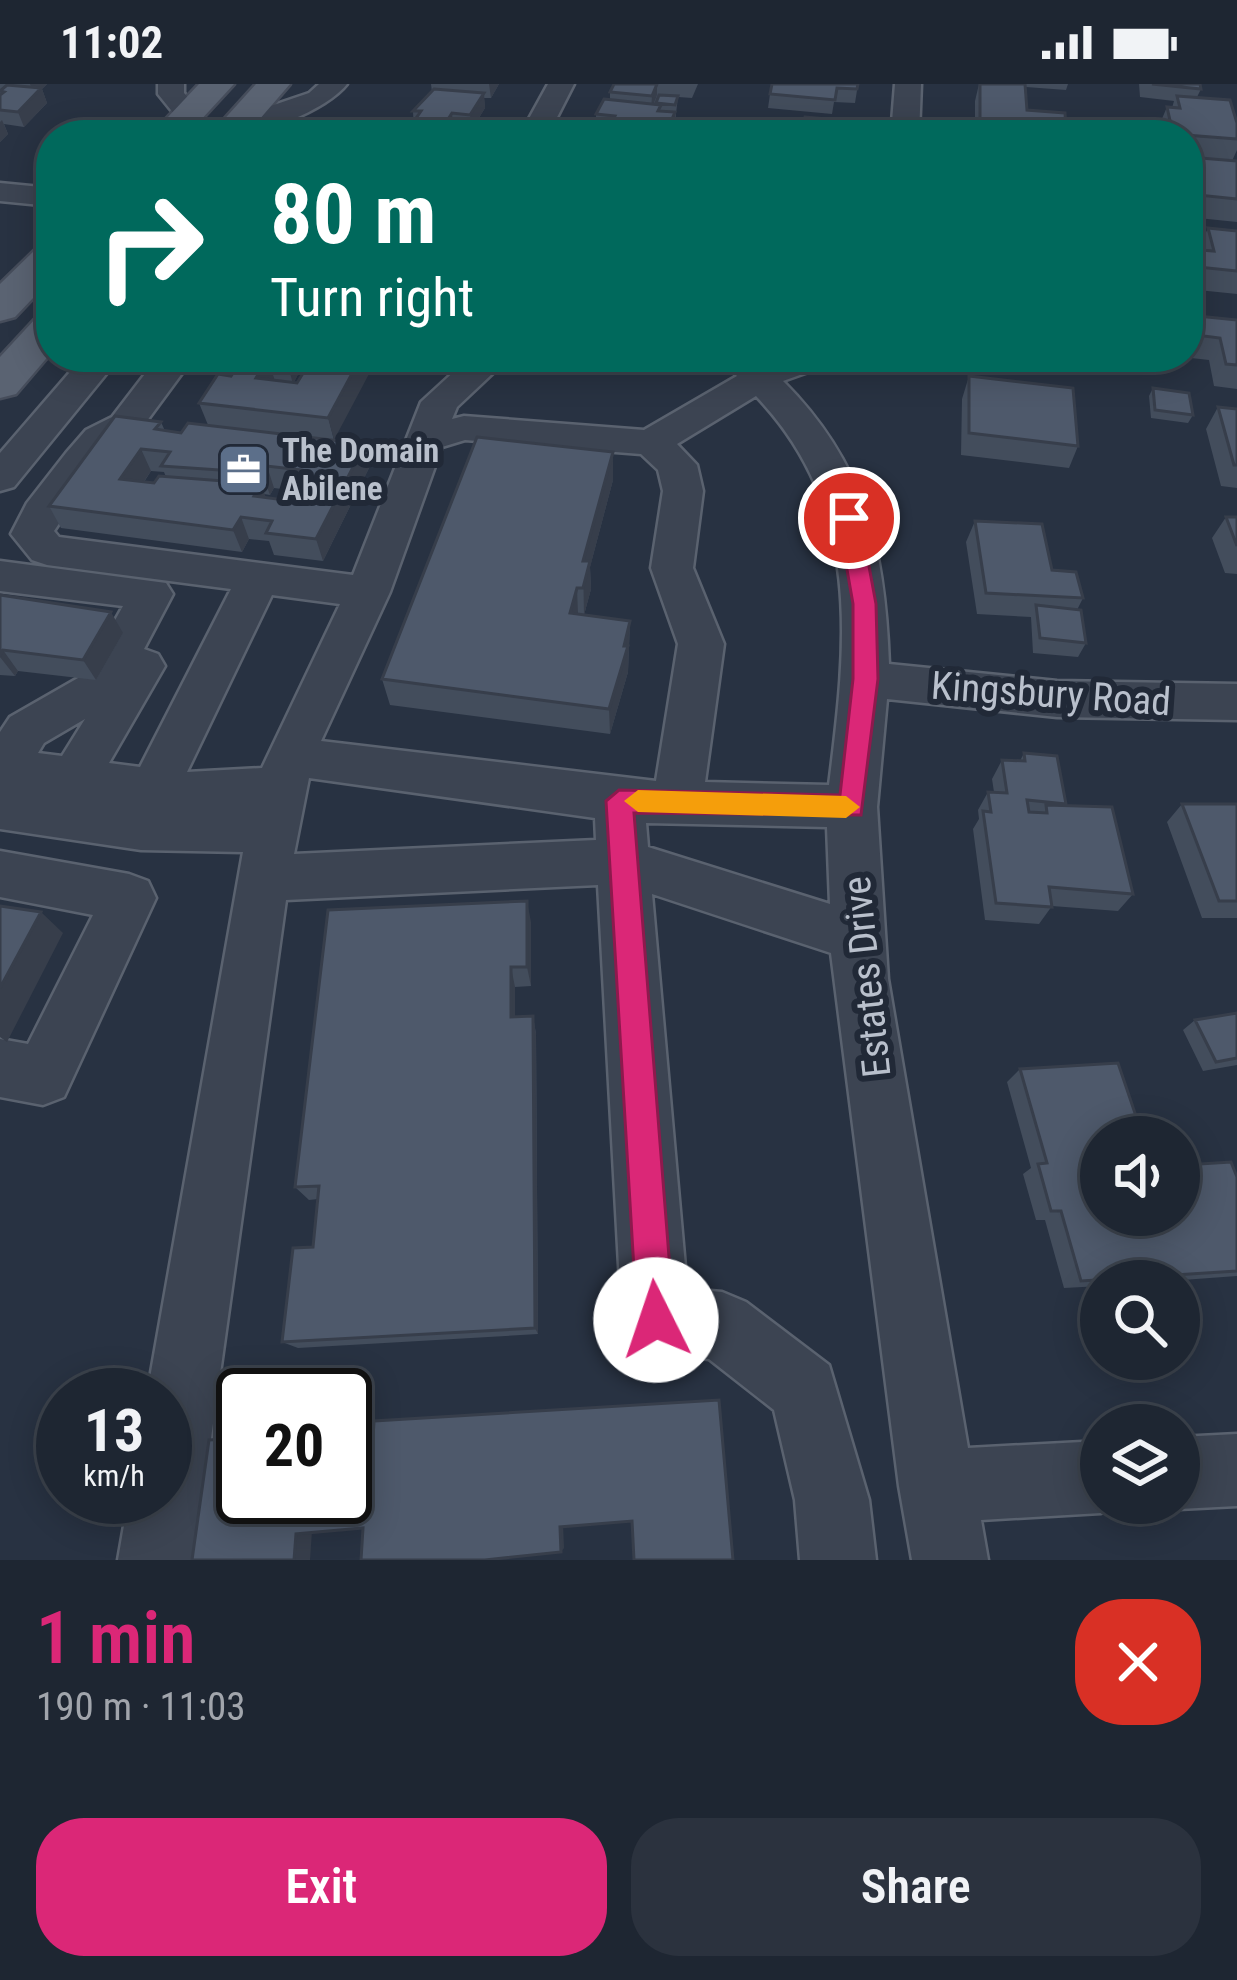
<!DOCTYPE html>
<html lang="en">
<head>
<meta charset="utf-8">
<style>
  :root { --surface:#1e2632; --page:#2b323e; --text:#f1f3f6; --muted:#a1a5ac; --line:#3c434d; --accent:#db2777 }
  body { margin:0; font-family:"Roboto Condensed",sans-serif; background:var(--page); color:var(--text); height:100vh; display:flex; flex-direction:column; font-size:45px; white-space:nowrap }
  * { box-sizing:border-box; margin:0 }
  p { font-size:39px; color:var(--muted) }
  .icon { flex:none; width:66px; height:66px; fill:none; stroke:currentColor; stroke-width:2; stroke-linecap:round; stroke-linejoin:round }
  .map { position:relative; height:1476px; overflow:hidden }
  .drawer { display:flex; flex-direction:column; background:var(--surface); flex:1 }
  .drawer>* { flex:none }
  .banner { position:absolute; left:36px; top:36px; width:1167px; height:252px; border-radius:48px; box-shadow:0 6px 30px #0003,0 0 0 3px var(--line); background:#00695c; color:#fff; overflow:hidden }
  .fabs { position:absolute; left:1080px; top:1032px; display:grid; gap:24px }
  .fabs a { display:grid; place-items:center; width:120px; height:120px; border-radius:50%; background:var(--surface); box-shadow:0 6px 30px #0003,0 0 0 3px var(--line); font-size:60px }
  .speed { position:absolute; left:36px; top:1284px; display:flex; gap:24px; font-size:60px; font-weight:700; text-align:center }
  .speed>* { display:grid; place-content:center; width:156px; height:156px; border-radius:50%; background:var(--surface); box-shadow:0 6px 30px #0003,0 0 0 3px var(--line); line-height:1 }
  .speed small { font-size:30px; font-weight:400 }
  .speed .limit { border:6px solid #111; border-radius:18px; background:#fff; color:#111 }
  .pin { position:absolute; display:grid; place-items:center; width:102px; height:102px; color:#fff; margin:-51px; border:6px solid #fff; border-radius:50%; box-shadow:0 3px 12px #0007 }
  .me { position:absolute; width:132px; margin:-66px; rotate:356deg; stroke-linejoin:round; filter:drop-shadow(0 0 9px #0008) }
  .turn { display:flex; align-items:center; gap:42px; height:252px; padding:0 36px; font-size:54px }
  .turn .icon { width:156px; height:156px; stroke-width:2.5 }
  .turn b { display:block; font-size:84px; line-height:102px }
  .round { display:grid; place-items:center; flex:none; width:126px; height:126px; border-radius:48px; background:var(--page) }
  .summary { display:flex; align-items:center; justify-content:space-between; height:204px; padding:0 36px }
  h1 { font-size:72px; font-weight:600; line-height:90px; color:var(--accent) }
  .cta { display:flex; gap:24px; margin-top:auto; padding:24px 36px }
  .cta a { flex:1; height:138px; border-radius:48px; background:var(--accent); color:#fff; font-size:48px; font-weight:600; line-height:138px; text-align:center }
  .cta a+a { background:var(--page); color:var(--text) }
  .status { display:flex; justify-content:space-between; align-items:center; height:84px; padding:0 60px; background:var(--surface); direction:ltr }
  .status svg { height:33px; fill:currentColor }
  .map>svg:first-child { display:block }
  .lines { fill:none; stroke-linecap:round; stroke-linejoin:round }
  .minor-casing { stroke:#5a626f; stroke-width:5 }
  .major-casing { stroke:#464d5b; stroke-width:5 }
  .minor { fill:#3c4452; fill-rule:evenodd }
  .major { fill:#5a6372; fill-rule:evenodd }
  .wall { fill:#434d5c; fill-rule:evenodd }
  .shaded-wall { fill:#373e4b }
  .building { fill:#4e596b; stroke:#373e4b; stroke-width:3; fill-rule:evenodd }
  .route { fill:#db2777; stroke:#8e194d; stroke-width:3 }
  .slow { fill:#f59e0b }
  .labels { text-anchor:middle; stroke-width:12; stroke-linejoin:round; paint-order:stroke }
  .far-poi-label { font-size:33px; font-weight:bold; fill:#b9c0cc; stroke:#212937; text-anchor:start }
  .street-label { font-size:39px; fill:#b9c0cc; stroke:#212937 }
</style>
</head>
<body>
<div class="status"><b>11:02</b><svg viewBox="0 0 49 12"><path d="M0 12V9h3v3zM5 12V6h3v6zM10 12V3h3v9zM15 12V0h3v12zM26 1h20v11H26zM47 4h2v5h-2z"/></svg></div>
<div class="map">
<svg width="1237" height="1476" viewBox="0 0 1237 1476">
  <rect width="100%" height="100%" fill="#283242"/>
  <g class="lines">
    <defs>
      <path id="minor" d="M158,0H184V9L203,30L199,36H179L158,10Z
        M319,0H347C327,26 257,54 224,50L220,44L224,38L309,9Z
        M548,0H574L548,51H520Z
        M895,0H921L919,51H891Z
        M0,99L51,104V122L0,117Z
        M83,273H120L14,403L0,407V369Z
        M158,273H194L138,349L114,364L94,387L54,447L59,453L353,491L421,318L470,273H510L457,323L452,335L464,332L644,346L737,292L720,273H758L765,279L782,273H833L828,281L783,297C866,380 885,466 889,580L1057,597L1237,600V636L1057,633L887,615L877,723L888,895L968,1364L1101,1357V1419H1126L1101,1429L981,1436L988,1476H912L899,1402L831,869L652,810L687,1205L722,1208L746,1218L829,1281L869,1416L876,1476H800L795,1416L774,1326L709,1275L656,1270L632,1260L622,1236L598,801L286,816L194,1476H118L129,1413H165V1311H147L243,768L141,766L0,745V648L10,633L85,590L123,522L0,507V477L166,499L173,510L144,565L158,570L165,582L109,679L140,683L231,505L47,481L32,476L11,450L27,419L66,369L86,346L112,333ZM756,312C863,424 847,559 829,701L705,698L724,560L693,484L703,407L697,381L677,360ZM465,356L641,370L658,386L663,407L651,484L678,560L656,697L321,657L390,508L442,363ZM272,511L340,520L262,684L187,688ZM85,635L62,672L38,669L44,659ZM309,694L595,734L596,756L294,770ZM646,739L827,743L830,820L648,763Z
        M0,767L129,790L148,797L156,814L64,1013L43,1021L0,1013V955L28,960L93,831L0,813Z
        M1237,1350V1422L1179,1425L1164,1419H1179V1353Z"/>
      <path id="major" d="M199,0H234L187,51H151Z
        M256,0H290L246,51H210Z
        M51,160V195L15,233L0,237V200L37,164Z
        M51,230V269L16,310L0,314V273L36,234Z"/>
    </defs>
    <!-- minor casing -->
    <use href="#minor" class="minor-casing"/>
    <!-- major casing -->
    <use href="#major" class="major-casing"/>
    <!-- minor -->
    <use href="#minor" class="minor"/>
    <!-- major -->
    <use href="#major" class="major"/>
  </g>
  <!-- wall -->
  <path class="wall" d="M0,0H47L42,5L47,19L24,43L4,40L8,50L0,58Z
    M431,0H499L491,14H484L485,24L472,45L453,43L449,51H414L413,27L432,8Z
    M614,0H698L692,14L678,13L674,47L708,51H596V30L610,16V8Z
    M858,0L855,19L834,18L832,30L768,24L770,10Z
    M979,0H1068L1066,6L1026,3L1027,26L1066,43L1064,51H975V17Z
    M1139,0H1200L1201,5L1197,13L1237,39V66L1232,77H1237V138L1188,133V51H1160L1158,44L1167,23L1172,24L1174,17L1140,13Z
    M1208,144L1237,147V210L1188,205V165L1198,166Z
    M1188,231L1237,236V305L1214,302L1209,276L1182,273H1188Z
    M230,273H307L294,298L297,299L313,273L334,356L208,341L199,319L231,292L235,286Z
    M963,273H1076L1072,283Z
    M969,292L1078,362L1069,384L961,371L962,315Z
    M1153,304L1193,331L1188,339L1151,334L1149,312Z
    M1218,323L1237,325V404L1221,402L1206,345Z
    M161,338L165,347L365,360L370,382L323,477L274,471L269,457L249,455L242,468L61,444L49,422ZM151,387L164,388L166,393L154,399L144,398ZM274,404L290,406L284,416L265,413L264,410L270,411Z
    M613,396L590,483L591,505L584,531L630,537L628,588L610,650L390,621L382,595Z
    M1226,433H1237V490L1225,489L1212,454Z
    M975,437L1052,486L1083,514L1077,526L1086,559L1078,573L1033,569L1031,533L977,530L966,458Z
    M0,511L123,549L96,596L18,587L15,592L0,591Z
    M1024,669L1066,720L1064,722L1133,810L1118,827L1052,822L1039,840L985,836L973,745L979,735L978,726L988,708H994L992,695L1002,676L1020,677Z
    M1182,720H1237V834H1202L1167,738Z
    M531,838V902L515,903V933L533,932L536,950L538,1250L298,1264L282,1258L313,1163L318,1115L309,1116L295,1103Z
    M1237,929V981L1203,987L1183,946L1195,936Z
    M1020,985L1137,1035L1122,1045L1101,1131L1184,1081L1237,1093V1192L1169,1197H1101V1202L1064,1204L1045,1136H1036L1023,1090L1031,1084L1007,998Z"/>
  <!-- shaded-wall -->
  <path class="shaded-wall" d="M30,0H47L42,5L47,19L24,43L18,28L34,11Z
    M489,0H499L491,14Z
    M657,0V11L651,26L652,12Z
    M484,9L485,24L472,45L470,31Z
    M675,28L674,49L667,47Z
    M452,29L453,43L449,51H444L443,43Z
    M2,36L8,50L0,58V38Z
    M289,273H307L293,300L287,278Z
    M361,273H378L334,356L328,334Z
    M268,275L275,297L256,294Z
    M365,360L370,382L323,477L316,455Z
    M141,365L151,387L131,416L120,395Z
    M613,368V396L590,483L591,505L584,531L583,477Z
    M267,382L274,404L270,411L262,389Z
    M261,400L269,422L254,412Z
    M241,433L249,455L242,468L233,446Z
    M577,504L578,530L570,529Z
    M111,528L123,549L96,596L83,576Z
    M630,537L628,588L610,650L609,625Z
    M3,566L18,587L15,592L0,573Z
    M527,817L531,838V902L527,883Z
    M41,828L63,849L7,958L0,953V904Z
    M511,883L515,903V951L511,933Z
    M533,932L536,950L538,1250L535,1244Z
    M563,1440L564,1464L561,1468L560,1443Z
    M312,1447L310,1476H294L296,1450Z"/>
  <!-- building -->
  <path class="building" d="M614,0H657L652,12L610,8Z
    M772,0H858L857,5L837,4L835,16L770,10Z
    M980,0H1025L1027,26L1065,29L1066,43L980,36Z
    M1152,0H1200L1201,5Z
    M7,1L41,4L18,28L0,26V11L4,8L0,7Z
    M434,5L484,9L470,31L452,29L443,43L412,40L421,27H413Z
    M659,11L678,12L675,21L656,19Z
    M1177,12L1230,16L1237,39V55L1173,50L1167,23L1180,24Z
    M604,15L661,21L658,27L675,28L667,47L708,51H640L641,49L608,46L615,32L596,30Z
    M805,33L850,37L848,51H783L784,46L802,48Z
    M1188,73L1237,77V115L1188,110Z
    M1208,144L1237,147V187L1188,182V165L1214,167Z
    M1188,231L1237,236V281L1226,280L1220,254L1188,250Z
    M243,273H289L287,278L268,275L256,294L297,299L313,273H361L328,334L199,319L218,290L231,292Z
    M969,292L1073,304L1078,362L969,349Z
    M1153,304L1189,309L1193,331L1155,326Z
    M1218,323L1237,325V381H1234Z
    M115,332L161,338L155,345L181,349L188,339L365,360L316,455L266,449L272,437L241,433L233,446L49,422ZM141,365L170,368L161,382L262,389L267,382L301,386L284,416L254,412L261,400L159,392L154,399L120,395Z
    M477,353L613,368L583,477H590L583,504H577L570,529L630,537L624,562H628L609,625L382,595Z
    M1226,433H1237V462Z
    M975,437L1042,440L1052,486L1076,488L1083,514L986,509Z
    M0,511L111,528L83,576L3,566L0,571Z
    M1036,521L1081,526L1086,559L1040,554Z
    M1024,669L1057,672L1066,720L1027,716L1029,728L1047,729L1046,721L1112,723L1133,810L1049,803L1052,823L996,819L983,727L991,728L988,708L1007,709L1002,676L1025,677Z
    M1182,720H1237V817H1219Z
    M527,817V883H511V933L533,932L535,1244L282,1258L293,1164L313,1163L319,1102L295,1103L328,826Z
    M0,822L41,828L0,904Z
    M1237,929V974L1216,978L1195,936Z
    M1118,979L1137,1035L1119,1036L1125,1053H1101V1131H1179V1071L1184,1081L1231,1078L1237,1093V1187L1081,1197L1061,1127H1051L1038,1080L1047,1079L1020,985Z
    M719,1316L733,1476H634L632,1437L560,1443L561,1468L485,1476H361L363,1444L296,1450L294,1476H192L209,1356L243,1354V1413H345V1371L372,1370L374,1337Z"/>
  <!-- route -->
  <path class="route" d="M849,427L860,434L876,520L878,595L861,731L634,729L674,1236L668,1249L656,1254L643,1249L637,1236L606,717L619,706L840,711L853,595V520L838,434Z"/>
  <!-- slow -->
  <path class="slow" d="M638,706L846,712L860,723L846,734L638,728L624,717Z"/>
  <!-- icons -->
  <defs>
    <symbol id="office-square" viewBox="-11 -11 22 22"><rect x="-9" y="-9" width="18" height="18" rx="4" fill="#5c6f8a" stroke="#212937"/><path d="M-6-3h4V-5.5h4V-3h4V5H-6ZM-1-4.5V-3h2v-1.5ZM-6 0V1H6V0Z" fill="#fff"/></symbol>
  </defs>
  <g fill-rule="evenodd">
    <use href="#office-square" x="214" y="356" width="59" height="59"/>
  </g>
  <g class="labels">
    <!-- far-poi labels -->
    <g class="far-poi-label">
      <text x="282" y="378">The Domain<tspan x="282" dy="38">Abilene</tspan></text>
    </g>
    <!-- street labels -->
    <g class="street-label">
      <text transform="translate(1051 609) rotate(4)" y="14">Kingsbury Road</text>
      <text transform="translate(866 893) rotate(-96)" y="14">Estates Drive</text>
    </g>
  </g>
</svg>
<div class="fabs">
<a><svg class="icon" aria-label="sound" viewBox="0 0 24 24"><path d="M4 9h4l5-4v14l-5-4H4zM17 9q2 3 0 6"/></svg></a>
<a><svg class="icon" aria-label="search" viewBox="0 0 24 24"><circle cx="10" cy="10" r="6"/><path d="M15 15l6 6"/></svg></a>
<a><svg class="icon" aria-label="layers" viewBox="0 0 24 24"><path d="M12 4l9 5-9 5-9-5zM3 14l9 5 9-5"/></svg></a>
</div>
<div class="speed"><div>13<small>km/h</small></div><div class="limit">20</div></div>
<div class="pin" style="left:849px;top:434px;background:#d93025"><svg class="icon" aria-label="arrive" viewBox="0 0 24 24"><path d="M6 21V4h12l-3 4 3 4H6"/></svg></div>
<svg class="me" style="left:656px;top:1236px" viewBox="-20 -20 40 40"><circle r="19" fill="#fff"/><path d="M0-13L10 11 0 6-10 11z" fill="#db2777"/></svg>
<div class="banner">
<div class="turn"><svg class="icon" aria-label="right" viewBox="0 0 24 24"><path d="M7 20v-9h11M14 6l5 5-5 5"/></svg><div><b>80 m</b>Turn right</div></div>
</div>
</div>
<section class="drawer">
<div class="summary"><div><h1>1 min</h1><p>190 m · 11:03</p></div><a class="round" style="background:#d93025;color:#fff"><svg class="icon" aria-label="close" viewBox="0 0 24 24"><path d="M6 6l12 12M18 6L6 18"/></svg></a></div>
<div class="cta"><a>Exit</a><a>Share</a></div>
</section>
</body>
</html>
